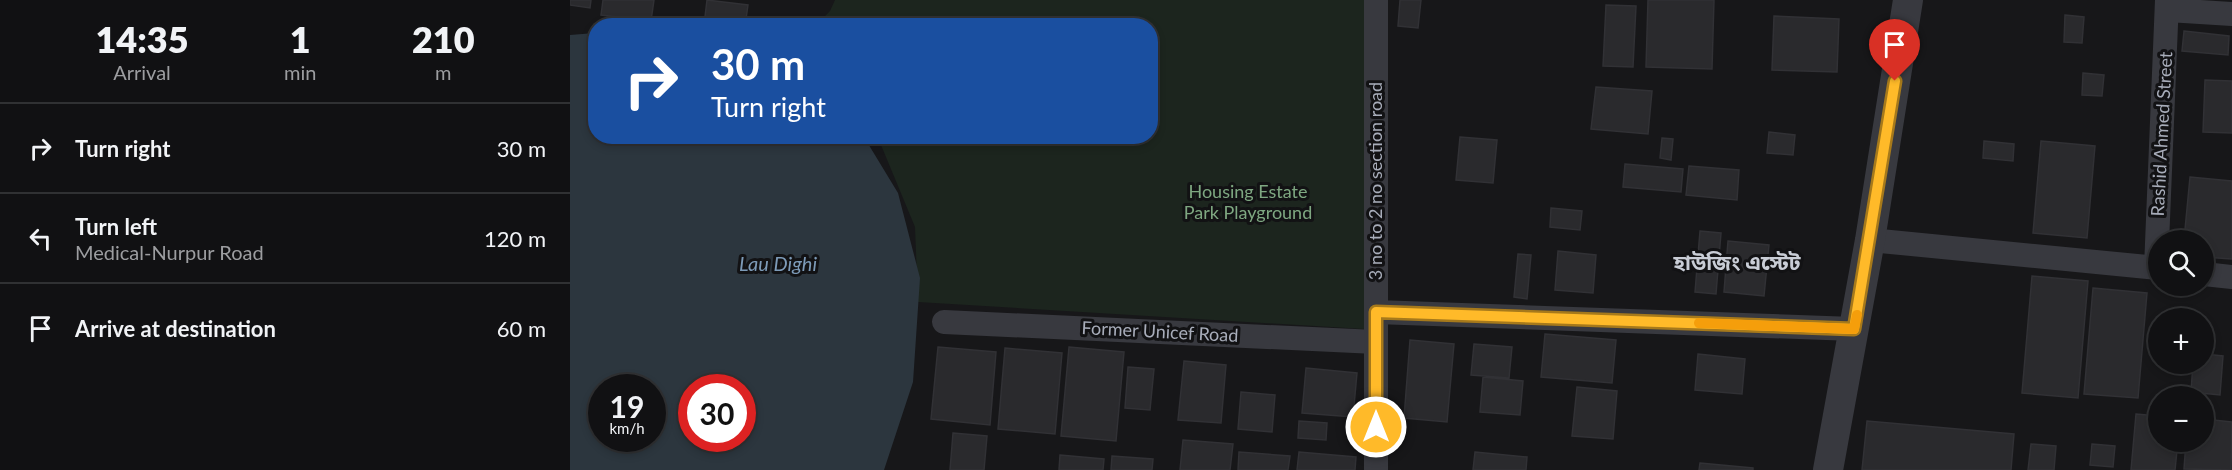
<!DOCTYPE html>
<html lang="en">
<head>
<meta charset="utf-8">
<style>
  :root { --surface:#111113; --page:#1e1f21; --text:#f1f3f6; --muted:#9c9da0; --line:#303133 }
  body { margin:0; font-family:Lato,"Noto Sans Bengali",sans-serif; background:var(--page); color:var(--text); height:100vh; display:flex; flex-direction:column; font-size:22px; white-space:nowrap }
  * { box-sizing:border-box; margin:0 }
  p { font-size:20px; color:var(--muted) }
  .icon { flex:none; width:33px; height:33px; fill:none; stroke:currentColor; stroke-width:2; stroke-linecap:round; stroke-linejoin:round }
  .map { position:relative; flex:1; overflow:hidden }
  .side { display:flex; flex-direction:column; background:var(--surface); width:570px }
  .side>* { flex:none }
  .guide { position:absolute; left:18px; top:18px; width:570px; height:126px; border-radius:24px; box-shadow:0 3px 9px #0003,0 0 0 2px var(--line); background:#1a4fa0; color:#fff; overflow:hidden }
  .controls { position:absolute; left:1578px; top:230px; display:grid; gap:12px }
  .controls a { display:grid; place-items:center; width:66px; height:66px; border-radius:50%; background:var(--surface); box-shadow:0 3px 9px #0003,0 0 0 2px var(--line); font-size:30px }
  .speed { position:absolute; left:18px; top:374px; display:flex; gap:12px; font-size:30px; font-weight:700; text-align:center }
  .speed>* { display:grid; place-content:center; width:78px; height:78px; border-radius:50%; background:var(--surface); box-shadow:0 3px 9px #0003,0 0 0 2px var(--line); line-height:1 }
  .speed small { font-size:15px; font-weight:400 }
  .speed .limit { border:9px solid #d22; background:#fff; color:#111 }
  .pin { position:absolute; display:grid; place-items:center; width:51px; height:51px; color:#fff; margin:-62px -26px; border-radius:50% 50% 50% 0; rotate:-45deg; box-shadow:0 0 6px #0007 }
  .pin .icon { rotate:45deg }
  .me { position:absolute; width:66px; margin:-33px; rotate:0deg; stroke-linejoin:round; filter:drop-shadow(0 0 4px #0008) }
  .turn { display:flex; align-items:center; gap:21px; height:126px; padding:0 24px; font-size:27px }
  .turn .icon { width:78px; height:78px; stroke-width:2.5 }
  .turn b { display:block; font-size:42px; line-height:51px }
  .eta { display:flex; justify-content:space-evenly; align-items:center; height:102px; text-align:center }
  .eta b { font-size:36px; font-weight:800; line-height:42px }
  ul { padding:0; list-style:none }
  li { display:flex; align-items:center; gap:18px; height:90px; padding:0 24px; border-top:2px solid var(--line) }
  li div { flex:1 }
  li b { display:block; font-size:22px }
  li em { font-style:normal }
  main { display:flex; flex:1; min-height:0 }
  .map>svg:first-child { display:block }
  .green { fill:#1c251e }
  .water { fill:#2c363e; fill-rule:evenodd }
  .building { fill:#2a2a2d; stroke:#313135; stroke-width:1.5 }
  .lines { fill:none; stroke-linecap:round; stroke-linejoin:round }
  .minor { stroke:#38393f; stroke-width:24 }
  .tertiary { stroke:#38393f; stroke-width:30 }
  .route-casing { stroke:#a6791b; stroke-width:15 }
  .route { stroke:#ffba29; stroke-width:10 }
  .slow { stroke:#f59e0b; stroke-width:10 }
  .labels { text-anchor:middle; stroke-width:6; stroke-linejoin:round; paint-order:stroke }
  .street-label { font-size:18px; fill:#a8adba; stroke:#121214 }
  .park-label { font-size:18px; fill:#7ea781; stroke:#121214 }
  .water-label { font-size:20px; font-style:italic; fill:#7d9bb8; stroke:#121214 }
  .quarter-label { font-size:21px; font-weight:bold; fill:#c9cdd6; stroke:#121214 }
</style>
</head>
<body>
<main>
<section class="side">
<div class="eta">
<div><b>14:35</b><p>Arrival</p></div>
<div><b>1</b><p>min</p></div>
<div><b>210</b><p>m</p></div>
</div>
<ul>
<li><svg class="icon" aria-label="right" viewBox="0 0 24 24"><path d="M7 20v-9h11M14 6l5 5-5 5"/></svg><div><b>Turn right</b></div><em>30 m</em></li>
<li><svg class="icon" aria-label="left" viewBox="0 0 24 24"><path d="M17 20v-9H6M10 6l-5 5 5 5"/></svg><div><b>Turn left</b><p>Medical-Nurpur Road</p></div><em>120 m</em></li>
<li><svg class="icon" aria-label="arrive" viewBox="0 0 24 24"><path d="M6 21V4h12l-3 4 3 4H6"/></svg><div><b>Arrive at destination</b></div><em>60 m</em></li>
</ul>
</section>
<div class="map">
<svg width="1662" height="470" viewBox="0 0 1662 470">
  <rect width="100%" height="100%" fill="#171719"/>
  <!-- green -->
  <path class="green" d="M265,0H798L794,329L348,302L345,227L311,145L304,137L580,136V26H245L260,11Z"/>
  <!-- water -->
  <path class="water" d="M25,33L26,136L294,137L328,193L350,278L343,382L314,470H0V35ZM32,387H82V438H32ZM122,387H172V438H122Z"/>
  <!-- building -->
  <path class="building" d="M0,0H21L20,8L0,5Z
    M33,0H84L81,21L31,15Z
    M137,0L178,5L175,26L134,25Z
    M830,0H851L848,28L828,26Z
    M1078,0H1144L1142,69L1076,67Z
    M1036,5L1066,6L1063,67L1033,66Z
    M1495,15L1514,17L1512,43L1494,42Z
    M1204,16L1269,19L1267,72L1202,70Z
    M1614,31L1659,36L1658,55L1612,51Z
    M1513,73L1534,75L1532,96L1512,95Z
    M1635,80L1662,81V133L1633,132Z
    M1026,87L1082,91L1078,134L1021,129Z
    M1199,132L1225,135L1223,155L1197,153Z
    M890,137L927,140L923,183L886,180Z
    M1092,138L1103,139L1101,160L1090,158Z
    M1414,141L1444,144L1443,161L1413,158Z
    M1471,141L1525,146L1517,238L1463,233Z
    M1055,164L1113,169L1111,192L1053,187Z
    M1119,166L1169,170L1167,200L1116,195Z
    M1620,177L1662,181V259L1634,257V240H1614Z
    M981,208L1012,211L1010,230L980,227Z
    M1130,231L1151,233L1146,294L1125,292Z
    M1158,241L1199,245L1194,296L1154,292Z
    M988,251L1026,255L1023,293L985,290Z
    M948,254L961,255L957,299L944,297Z
    M1462,276L1518,281L1508,398L1452,393Z
    M1523,288L1577,293L1568,398L1514,394Z
    M975,334L1046,340L1042,383L971,377Z
    M840,340L884,344L877,422L834,418Z
    M904,344L942,347L939,378L901,375Z
    M368,347L426,352L420,425L361,419Z
    M499,347L554,352L546,441L491,436Z
    M435,348L492,353L485,434L428,429Z
    M1128,354L1175,359L1172,394L1125,390Z
    M1634,354L1653,356L1650,395L1621,392L1623,363H1634Z
    M614,361L656,365L651,423L608,420Z
    M558,367L584,369L580,410L555,408Z
    M736,368L787,373L783,417L732,413Z
    M913,377L953,381L950,415L910,412Z
    M1007,387L1047,391L1043,439L1002,436Z
    M671,392L705,395L702,432L668,429Z
    M1566,414L1588,416V441H1608L1605,470H1561Z
    M1634,419L1662,422L1661,470L1614,469L1616,441H1634Z
    M729,421L757,423L756,440L728,438Z
    M1297,421L1444,434L1441,470H1292Z
    M383,433L417,436L414,470H380Z
    M613,440L663,444L660,470H610Z
    M1461,444L1486,446L1484,470H1458Z
    M1522,444L1545,446L1543,467L1520,465Z
    M669,452L720,456L718,470H668Z
    M729,452L786,457L785,470H727Z
    M905,452L957,457L956,470H903Z
    M490,455L534,459L533,470H489Z
    M542,456L583,459L582,470H541Z
    M1130,463L1183,468V470H1129Z"/>
  <g class="lines">
    <!-- minor -->
    <path class="minor" d="M1598,10L1662,14
      M1300,240L1588,268
      M1586,268L1597,0
      M1634,274L1662,277
      M806,312L1284,329
      M374,322L806,342
      M806,470V0"/>
    <!-- tertiary -->
    <path class="tertiary" d="M1258,470L1300,240L1338,0"/>
  </g>
  <g class="lines">
    <defs>
      <path id="route" d="M806,427V312L1284,329L1325,81"/>
    </defs>
    <!-- route casing -->
    <use href="#route" class="route-casing"/>
    <!-- route -->
    <use href="#route" class="route"/>
    <!-- slow -->
    <path class="slow" d="M1129,323L1284,329L1287,315"/>
  </g>
  <g class="labels">
    <!-- street labels -->
    <g class="street-label">
      <text transform="translate(1592 134) rotate(-87)" y="6">Rashid Ahmed Street</text>
      <text transform="translate(806 181) rotate(-90)" y="6">3 no to 2 no section road</text>
      <text transform="translate(590 332) rotate(3)" y="6">Former Unicef Road</text>
    </g>
    <!-- park labels -->
    <g class="park-label">
      <text x="678" y="198">Housing Estate<tspan x="678" dy="21">Park Playground</tspan></text>
    </g>
    <!-- water labels -->
    <g class="water-label">
      <text x="208" y="271">Lau Dighi</text>
    </g>
    <!-- quarter labels -->
    <g class="quarter-label">
      <text x="1167" y="270">হাউজিং এস্টেট</text>
    </g>
  </g>
</svg>
<div class="controls">
<a><svg class="icon" aria-label="search" viewBox="0 0 24 24"><circle cx="10" cy="10" r="6"/><path d="M15 15l6 6"/></svg></a>
<a>+</a>
<a>−</a>
</div>
<div class="speed"><div>19<small>km/h</small></div><div class="limit">30</div></div>
<div class="pin" style="left:1325px;top:81px;background:#d93025"><svg class="icon" aria-label="arrive" viewBox="0 0 24 24"><path d="M6 21V4h12l-3 4 3 4H6"/></svg></div>
<svg class="me" style="left:806px;top:427px" viewBox="-20 -20 40 40"><circle r="17" fill="#ffba29" stroke="#fff" stroke-width="3"/><path d="M0-11L8 9 0 5-8 9z" fill="#fff"/></svg>
<div class="guide">
<div class="turn"><svg class="icon" aria-label="right" viewBox="0 0 24 24"><path d="M7 20v-9h11M14 6l5 5-5 5"/></svg><div><b>30 m</b>Turn right</div></div>
</div>
</div>
</main>
</body>
</html>
